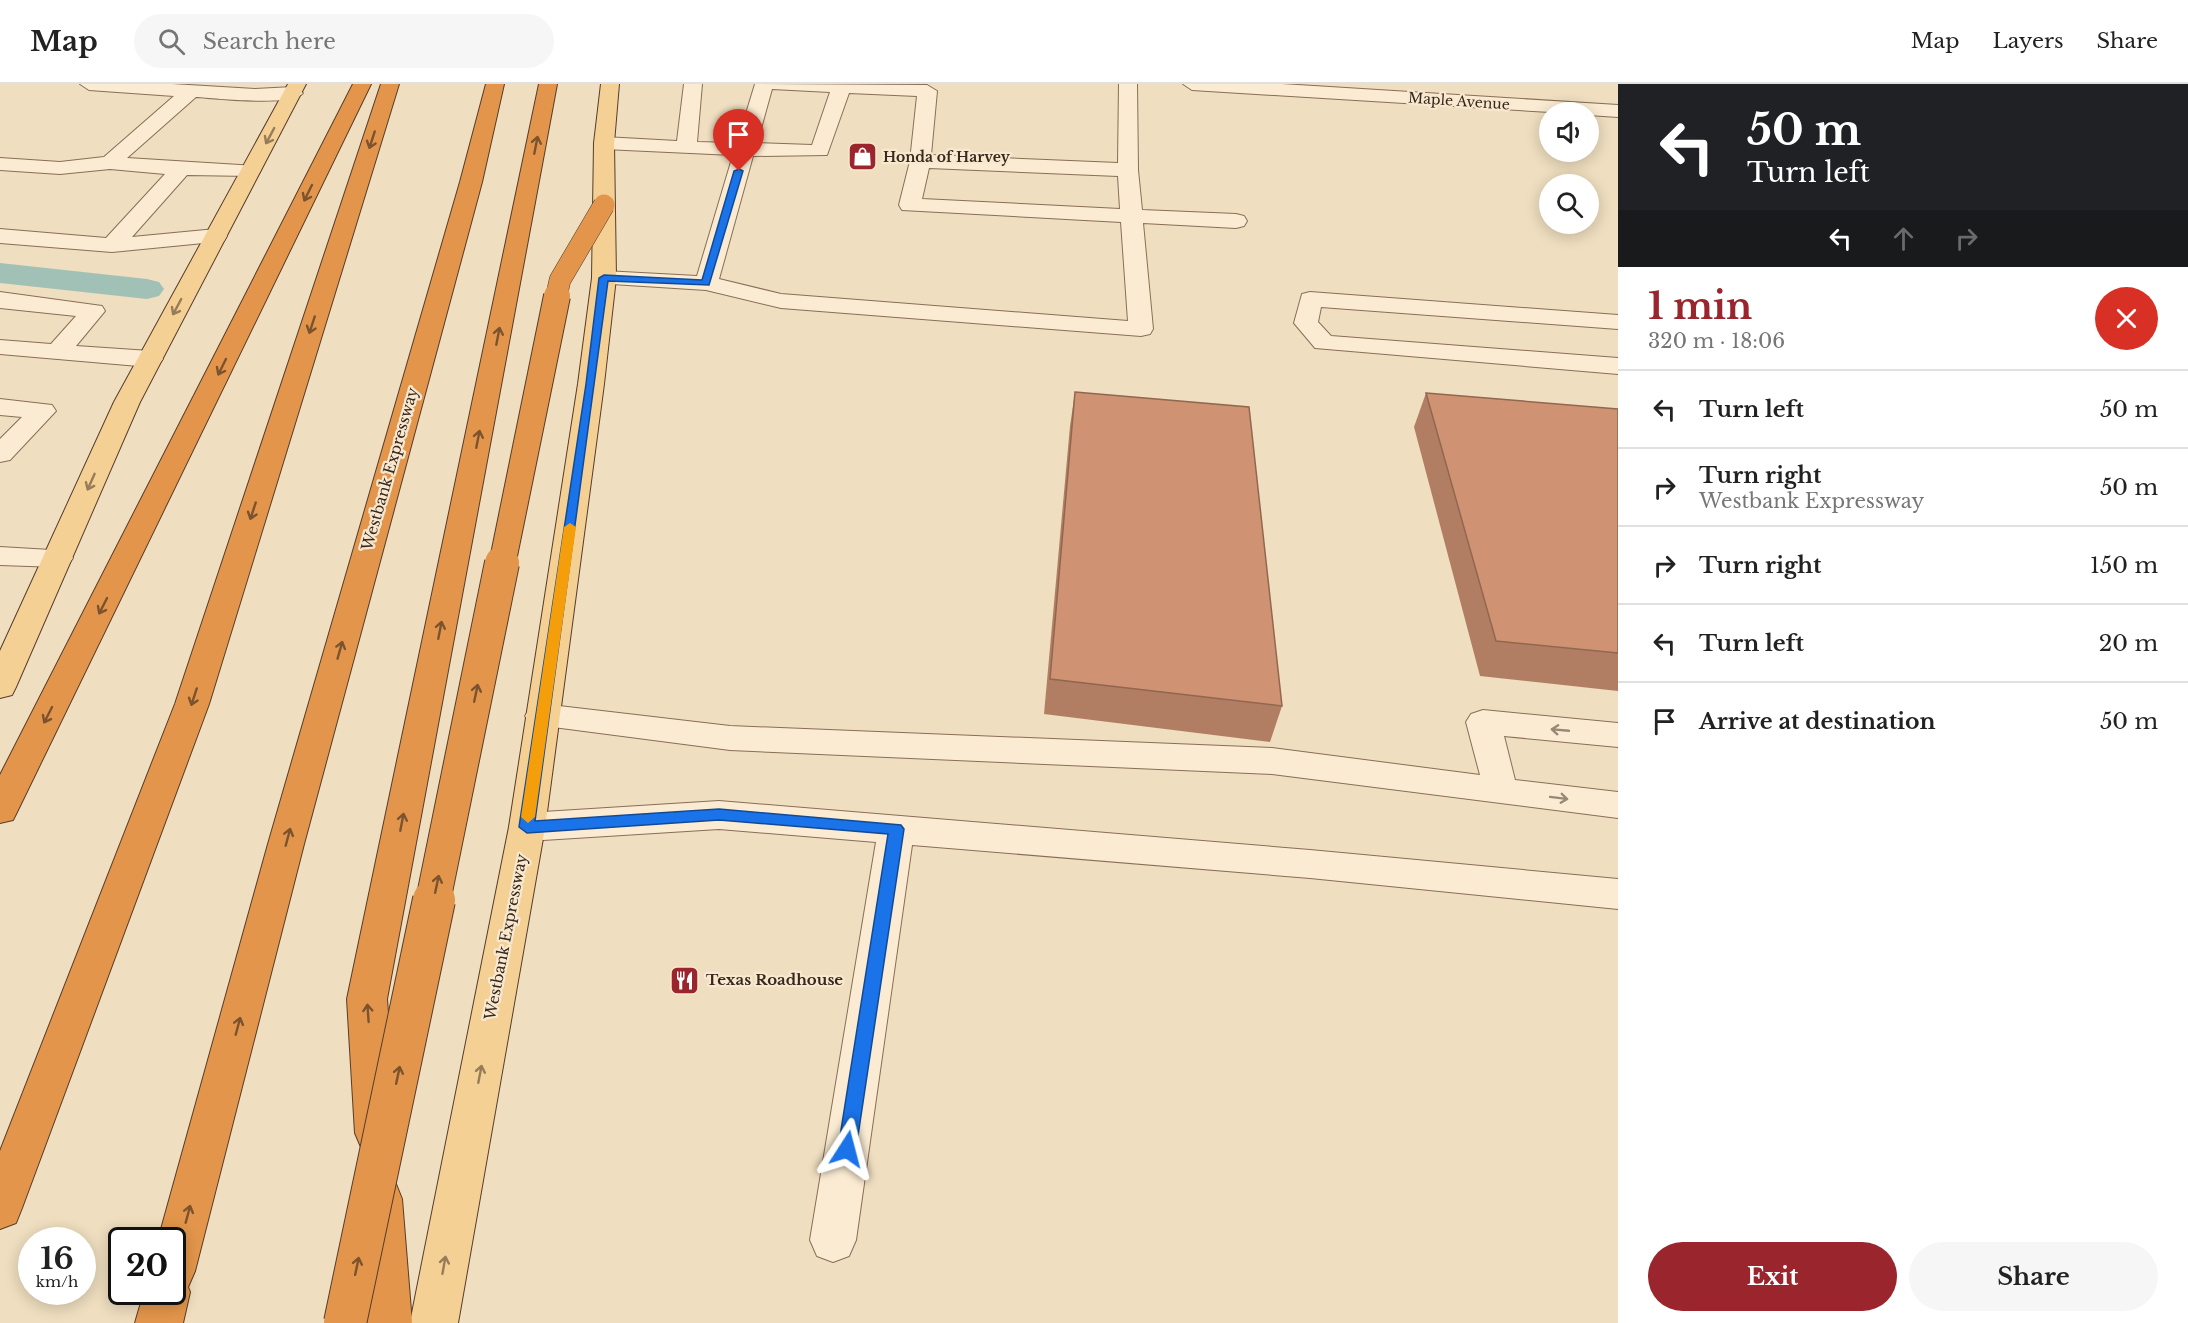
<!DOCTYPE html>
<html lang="en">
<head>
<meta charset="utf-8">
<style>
  :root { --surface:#fff; --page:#f6f6f6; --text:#222; --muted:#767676; --line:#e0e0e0; --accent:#9a252d }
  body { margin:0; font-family:"Libre Baskerville",serif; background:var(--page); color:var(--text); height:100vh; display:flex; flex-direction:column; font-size:22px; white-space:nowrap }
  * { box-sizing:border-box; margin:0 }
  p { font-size:20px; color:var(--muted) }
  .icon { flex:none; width:33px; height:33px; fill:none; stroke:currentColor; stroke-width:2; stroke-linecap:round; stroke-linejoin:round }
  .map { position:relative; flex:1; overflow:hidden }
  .details { display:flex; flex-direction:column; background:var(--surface); width:570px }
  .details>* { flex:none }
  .guide { background:#202124; color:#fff; overflow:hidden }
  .controls { position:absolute; left:1539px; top:18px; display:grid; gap:12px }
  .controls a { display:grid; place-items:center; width:60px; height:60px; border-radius:50%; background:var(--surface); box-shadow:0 3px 15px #0003; font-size:30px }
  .speed { position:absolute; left:18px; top:1143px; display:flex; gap:12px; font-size:30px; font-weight:700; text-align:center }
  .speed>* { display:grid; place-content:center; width:78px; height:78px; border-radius:50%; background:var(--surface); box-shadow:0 3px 15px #0003; line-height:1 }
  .speed small { font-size:15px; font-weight:400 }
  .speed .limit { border:3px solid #111; border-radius:9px; background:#fff; color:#111 }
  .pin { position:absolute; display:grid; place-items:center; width:51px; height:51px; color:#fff; margin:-62px -26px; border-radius:50% 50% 50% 0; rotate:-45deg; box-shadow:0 0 6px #0007 }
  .pin .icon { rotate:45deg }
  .me { position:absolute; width:66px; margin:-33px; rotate:9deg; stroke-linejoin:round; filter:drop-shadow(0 0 4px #0008) }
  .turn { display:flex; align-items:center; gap:21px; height:126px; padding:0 30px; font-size:27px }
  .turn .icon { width:78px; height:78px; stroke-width:2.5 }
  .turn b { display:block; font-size:42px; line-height:51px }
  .lanes { display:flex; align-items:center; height:57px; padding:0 30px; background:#0003; justify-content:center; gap:30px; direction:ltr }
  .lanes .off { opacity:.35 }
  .round { display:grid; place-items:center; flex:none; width:63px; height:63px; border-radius:32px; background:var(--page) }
  .headline { display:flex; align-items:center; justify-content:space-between; height:102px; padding:0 30px }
  h1 { font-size:36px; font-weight:700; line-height:45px; color:var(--accent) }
  .cta { display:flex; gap:12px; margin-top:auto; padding:12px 30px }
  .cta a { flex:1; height:69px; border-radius:36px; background:var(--accent); color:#fff; font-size:24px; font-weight:700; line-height:69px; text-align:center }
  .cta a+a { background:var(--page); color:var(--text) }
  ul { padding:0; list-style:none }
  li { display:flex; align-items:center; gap:18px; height:78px; padding:0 30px; border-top:2px solid var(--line) }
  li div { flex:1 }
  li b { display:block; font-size:22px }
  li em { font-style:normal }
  header { display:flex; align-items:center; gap:36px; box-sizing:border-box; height:84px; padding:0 30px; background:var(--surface); border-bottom:2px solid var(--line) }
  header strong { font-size:28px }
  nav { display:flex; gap:33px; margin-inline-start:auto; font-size:21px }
  .search { width:420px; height:54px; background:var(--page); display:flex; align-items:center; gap:15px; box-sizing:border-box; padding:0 21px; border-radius:33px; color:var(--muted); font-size:22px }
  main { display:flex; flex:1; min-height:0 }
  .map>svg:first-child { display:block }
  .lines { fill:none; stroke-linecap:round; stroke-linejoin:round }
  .canal { fill:#a2c1b6; fill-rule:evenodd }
  .minor-casing { stroke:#896e57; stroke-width:2 }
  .major-casing { stroke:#563c2b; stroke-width:2 }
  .highway-casing { stroke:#563c2b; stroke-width:2 }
  .minor { fill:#faebd2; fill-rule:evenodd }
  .major { fill:#f5d095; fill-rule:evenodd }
  .highway { fill:#e3964b; fill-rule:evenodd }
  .highway-bridge-far3-casing { stroke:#563c2b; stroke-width:22; stroke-linecap:butt }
  .highway-bridge-far2-casing { stroke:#563c2b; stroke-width:28; stroke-linecap:butt }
  .highway-bridge-far1-casing { stroke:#563c2b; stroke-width:36; stroke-linecap:butt }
  .highway-bridge-casing { stroke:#563c2b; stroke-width:44; stroke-linecap:butt }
  .highway-bridge-far3 { stroke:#e3964b; stroke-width:21 }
  .highway-bridge-far2 { stroke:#e3964b; stroke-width:26 }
  .highway-bridge-far1 { stroke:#e3964b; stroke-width:34 }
  .highway-bridge { stroke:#e3964b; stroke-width:42 }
  .wall { fill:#b27e63 }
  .building { fill:#cf9373; stroke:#916750; stroke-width:1.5 }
  .oneway { stroke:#967c58 }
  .oneway2 { stroke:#7c532f }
  .oneway3 { stroke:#988977 }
  .route { fill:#1a73e8; stroke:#114b97; stroke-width:1.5 }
  .slow { fill:#f59e0b }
  .labels { text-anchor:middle; stroke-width:4.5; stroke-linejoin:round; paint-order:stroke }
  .far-street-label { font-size:14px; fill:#37271c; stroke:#f7e8cf }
  .far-poi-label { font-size:14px; font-weight:bold; fill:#37271c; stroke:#f7e8cf; text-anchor:start }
  .street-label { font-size:15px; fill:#37271c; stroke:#f7e8cf }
  .poi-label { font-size:15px; font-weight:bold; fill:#37271c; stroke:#f7e8cf; text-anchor:start }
</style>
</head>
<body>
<header>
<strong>Map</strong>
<div class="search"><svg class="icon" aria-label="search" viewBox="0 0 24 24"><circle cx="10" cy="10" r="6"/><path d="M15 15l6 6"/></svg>Search here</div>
<nav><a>Map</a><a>Layers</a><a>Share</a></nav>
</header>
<main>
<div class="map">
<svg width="1618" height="1239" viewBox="0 0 1618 1239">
  <rect width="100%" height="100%" fill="#efdebf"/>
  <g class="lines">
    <!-- canal -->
    <path class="canal" d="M0,179L147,195L159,198L164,205L159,212L147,215L0,199Z"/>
    <defs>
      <path id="minor" d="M80,0H172L255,5L293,3L303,9C293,23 214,14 196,13L127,74L258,82L261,86L258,90L251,92L187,91L132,153L216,145L224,147L227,152L224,157L112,168L0,159V145L106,154L165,90L110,85L60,90L0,86V74L60,78L104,73L174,12L89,6Z
        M684,0H702L697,58L737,59L755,0L927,1L937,7L931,71L1118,79L1119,0H1137L1138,86L1142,126L1236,130L1244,132L1247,137L1244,142L1236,144L1143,139L1153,245L1150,250L1141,252L781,224L706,206L596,199L592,194L596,189L604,187L697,192L733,71L604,65L597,63L594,59L597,55L604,53L677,57ZM772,5L830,8L812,61L757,59ZM849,9L917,12L910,77L899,121L902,126L1121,138L1128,237L781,210L719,195L753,72L827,71ZM929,84L1118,92L1120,125L922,115Z
        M1183,0H1282L1618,21V33L1588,31V28H1550L1192,6Z
        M0,208L102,222L105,227L76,262L150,267L159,270L163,275L159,280L150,283L0,270V256L51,260L76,232L0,224Z
        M1310,208L1618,231V245L1321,223L1318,238L1331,252L1618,274V290L1315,264L1294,239L1302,210Z
        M0,315L52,321L56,327L10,376L0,378V355L22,333L0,331Z
        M0,463L68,467L73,474L68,481L58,483L0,481Z
        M542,620L730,642L1272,664L1480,691L1466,638L1471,630L1483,626L1618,639V663L1504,652L1515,696L1618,708V734L1272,690L730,666L530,640L525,632L530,624Z
        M719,717L1310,766L1618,795V825L1310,794L912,761L856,1156L849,1172L833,1178L817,1172L810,1156L876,758L719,745L527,757L514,753L509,743L514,733L527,729Z"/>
      <path id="major" d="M288,0H306L140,318L16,603L12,611L0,614V567L114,318Z
        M601,0H619L614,59L616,194L604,300L545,743L458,1239H410L509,743L578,300L592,194L594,59Z"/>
      <path id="highway" d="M353,0H371L18,726L13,736L0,739V691Z
        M381,0H399L209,620L22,1124L16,1139L0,1145V1067L175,620Z
        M486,0H504L482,98L304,760L195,1187L188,1203L190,1208L183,1239H135L144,1208H172V1156H158L268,760L460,98Z
        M539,0H557L387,915L397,1049L391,1063L376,1069L361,1063L355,1049L347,915Z
        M380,1094L396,1100L402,1115L412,1239H364L358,1115L364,1100Z"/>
    </defs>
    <!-- minor casing -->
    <use href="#minor" class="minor-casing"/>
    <!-- major casing -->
    <use href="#major" class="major-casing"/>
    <!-- highway casing -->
    <use href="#highway" class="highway-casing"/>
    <!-- minor -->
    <use href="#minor" class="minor"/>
    <!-- major -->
    <use href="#major" class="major"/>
    <!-- highway -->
    <use href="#highway" class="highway"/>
    <defs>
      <path id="highway-bridge-far3" d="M556,214L560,196L604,121"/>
      <path id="highway-bridge-far2" d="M502,481L557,212"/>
      <path id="highway-bridge-far1" d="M433,817L502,479"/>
      <path id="highway-bridge" d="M345,1239L434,816"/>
    </defs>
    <!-- highway-bridge-far3 casing -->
    <use href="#highway-bridge-far3" class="highway-bridge-far3-casing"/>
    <!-- highway-bridge-far2 casing -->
    <use href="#highway-bridge-far2" class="highway-bridge-far2-casing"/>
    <!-- highway-bridge-far1 casing -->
    <use href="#highway-bridge-far1" class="highway-bridge-far1-casing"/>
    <!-- highway-bridge casing -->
    <use href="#highway-bridge" class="highway-bridge-casing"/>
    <!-- highway-bridge-far3 -->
    <use href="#highway-bridge-far3" class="highway-bridge-far3"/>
    <!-- highway-bridge-far2 -->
    <use href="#highway-bridge-far2" class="highway-bridge-far2"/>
    <!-- highway-bridge-far1 -->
    <use href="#highway-bridge-far1" class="highway-bridge-far1"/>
    <!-- highway-bridge -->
    <use href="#highway-bridge" class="highway-bridge"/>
  </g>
  <!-- wall -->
  <path class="wall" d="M1075,308L1282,622L1270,658L1044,630L1070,342Z
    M1426,309L1618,325V607L1480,592L1414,343Z"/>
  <!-- building -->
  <path class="building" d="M1075,308L1249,323L1282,622L1050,595Z
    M1426,309L1618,325V569L1496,557Z"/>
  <!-- one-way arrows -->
  <defs><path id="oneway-shaft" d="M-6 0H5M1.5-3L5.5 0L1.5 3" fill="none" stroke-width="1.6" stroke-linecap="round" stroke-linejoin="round" transform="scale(1.5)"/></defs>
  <g class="oneway">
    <use href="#oneway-shaft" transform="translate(270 52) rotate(118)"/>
    <use href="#oneway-shaft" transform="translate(177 223) rotate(118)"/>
    <use href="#oneway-shaft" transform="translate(91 398) rotate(114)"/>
    <use href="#oneway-shaft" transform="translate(480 990) rotate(-79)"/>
    <use href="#oneway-shaft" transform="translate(444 1181) rotate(-80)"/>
  </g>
  <g class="oneway2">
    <use href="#oneway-shaft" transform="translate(372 56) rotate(108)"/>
    <use href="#oneway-shaft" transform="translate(536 61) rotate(-79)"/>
    <use href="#oneway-shaft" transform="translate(308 109) rotate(116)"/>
    <use href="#oneway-shaft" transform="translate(312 241) rotate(108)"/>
    <use href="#oneway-shaft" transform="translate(498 252) rotate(-79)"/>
    <use href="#oneway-shaft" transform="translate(222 283) rotate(116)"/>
    <use href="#oneway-shaft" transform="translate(478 355) rotate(-79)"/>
    <use href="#oneway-shaft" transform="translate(253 427) rotate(108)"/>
    <use href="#oneway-shaft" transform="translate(103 522) rotate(117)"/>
    <use href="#oneway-shaft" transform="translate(440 546) rotate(-79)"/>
    <use href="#oneway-shaft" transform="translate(340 566) rotate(-74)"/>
    <use href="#oneway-shaft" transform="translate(476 609) rotate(-78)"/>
    <use href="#oneway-shaft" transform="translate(194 613) rotate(108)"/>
    <use href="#oneway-shaft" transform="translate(48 631) rotate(117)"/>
    <use href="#oneway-shaft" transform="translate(402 738) rotate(-79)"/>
    <use href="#oneway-shaft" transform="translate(288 753) rotate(-75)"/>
    <use href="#oneway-shaft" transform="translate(437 800) rotate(-78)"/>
    <use href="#oneway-shaft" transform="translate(368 929) rotate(-94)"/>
    <use href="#oneway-shaft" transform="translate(238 942) rotate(-75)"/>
    <use href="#oneway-shaft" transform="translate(398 991) rotate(-78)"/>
    <use href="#oneway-shaft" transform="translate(188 1130) rotate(-75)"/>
    <use href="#oneway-shaft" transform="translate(357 1182) rotate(-78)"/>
  </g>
  <g class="oneway3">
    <use href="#oneway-shaft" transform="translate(1560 646) rotate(-175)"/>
    <use href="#oneway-shaft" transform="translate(1559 714) rotate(7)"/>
  </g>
  <!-- route -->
  <path class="route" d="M739,85L743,87L709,201L608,197L535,737L719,725L901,741L904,745L856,1065L854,1071L847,1073L841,1071L838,1065L888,750L719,736L527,749L519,743L586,300L599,194L604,191L702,196L734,87Z"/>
  <!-- slow -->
  <path class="slow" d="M570,439L576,443L535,733L528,739L521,733L564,443Z"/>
  <!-- icons -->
  <defs>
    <symbol id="shop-square" viewBox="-11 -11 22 22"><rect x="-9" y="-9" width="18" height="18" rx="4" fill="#9a252d" stroke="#f7e8cf"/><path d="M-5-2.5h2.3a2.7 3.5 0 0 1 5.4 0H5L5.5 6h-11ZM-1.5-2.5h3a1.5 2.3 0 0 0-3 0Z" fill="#fff"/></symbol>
    <symbol id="restaurant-square" viewBox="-11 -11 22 22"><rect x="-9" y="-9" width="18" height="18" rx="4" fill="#9a252d" stroke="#f7e8cf"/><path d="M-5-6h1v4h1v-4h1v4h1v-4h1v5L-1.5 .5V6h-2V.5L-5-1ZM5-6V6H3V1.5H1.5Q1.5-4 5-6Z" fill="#fff"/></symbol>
  </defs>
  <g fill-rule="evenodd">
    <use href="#shop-square" x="846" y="56" width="33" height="33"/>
    <use href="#restaurant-square" x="668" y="880" width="33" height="33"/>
  </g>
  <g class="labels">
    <!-- far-street labels -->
    <g class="far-street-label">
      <text transform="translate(1459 17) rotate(4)" y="5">Maple Avenue</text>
    </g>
    <!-- far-poi labels -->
    <g class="far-poi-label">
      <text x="883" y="78">Honda of Harvey</text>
    </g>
    <!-- street labels -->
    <g class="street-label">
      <text transform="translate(390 385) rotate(-74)" y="5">Westbank Expressway</text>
      <text transform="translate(506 853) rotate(-79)" y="5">Westbank Expressway</text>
    </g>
    <!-- poi labels -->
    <g class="poi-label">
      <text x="706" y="901">Texas Roadhouse</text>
    </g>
  </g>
</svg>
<div class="controls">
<a><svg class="icon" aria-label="sound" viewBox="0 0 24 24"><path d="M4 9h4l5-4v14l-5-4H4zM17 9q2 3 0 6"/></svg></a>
<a><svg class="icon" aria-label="search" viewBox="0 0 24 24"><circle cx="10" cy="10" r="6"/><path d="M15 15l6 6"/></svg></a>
</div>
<div class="speed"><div>16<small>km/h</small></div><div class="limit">20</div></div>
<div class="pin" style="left:739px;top:87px;background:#d93025"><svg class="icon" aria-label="arrive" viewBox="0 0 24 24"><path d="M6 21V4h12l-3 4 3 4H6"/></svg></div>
<svg class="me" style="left:847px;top:1065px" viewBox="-20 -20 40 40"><path d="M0-17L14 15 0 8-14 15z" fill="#1a73e8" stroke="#fff" stroke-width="4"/></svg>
</div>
<section class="details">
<div class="guide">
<div class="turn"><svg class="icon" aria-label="left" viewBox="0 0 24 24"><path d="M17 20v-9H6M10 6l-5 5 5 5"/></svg><div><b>50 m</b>Turn left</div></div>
<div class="lanes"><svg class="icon" aria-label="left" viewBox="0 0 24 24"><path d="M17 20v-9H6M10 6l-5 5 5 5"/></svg><svg class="icon off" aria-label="ahead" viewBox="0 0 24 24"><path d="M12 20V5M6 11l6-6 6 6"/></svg><svg class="icon off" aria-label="right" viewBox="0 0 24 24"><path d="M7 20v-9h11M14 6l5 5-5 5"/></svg></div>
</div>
<div class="headline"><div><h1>1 min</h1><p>320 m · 18:06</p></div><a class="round" style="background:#d93025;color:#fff"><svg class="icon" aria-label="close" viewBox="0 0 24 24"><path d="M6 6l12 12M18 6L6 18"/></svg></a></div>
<ul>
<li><svg class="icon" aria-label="left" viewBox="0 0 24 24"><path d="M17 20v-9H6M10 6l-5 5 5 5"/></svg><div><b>Turn left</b></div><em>50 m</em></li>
<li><svg class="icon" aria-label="right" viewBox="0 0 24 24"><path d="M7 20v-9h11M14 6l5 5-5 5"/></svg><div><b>Turn right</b><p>Westbank Expressway</p></div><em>50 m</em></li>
<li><svg class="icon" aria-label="right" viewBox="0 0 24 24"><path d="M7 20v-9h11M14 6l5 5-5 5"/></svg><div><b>Turn right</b></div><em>150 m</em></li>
<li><svg class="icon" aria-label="left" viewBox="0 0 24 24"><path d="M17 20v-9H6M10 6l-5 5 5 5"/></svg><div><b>Turn left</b></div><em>20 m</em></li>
<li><svg class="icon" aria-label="arrive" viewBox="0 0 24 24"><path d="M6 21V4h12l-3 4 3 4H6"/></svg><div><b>Arrive at destination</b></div><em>50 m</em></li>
</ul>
<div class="cta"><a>Exit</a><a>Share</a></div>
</section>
</main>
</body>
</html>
